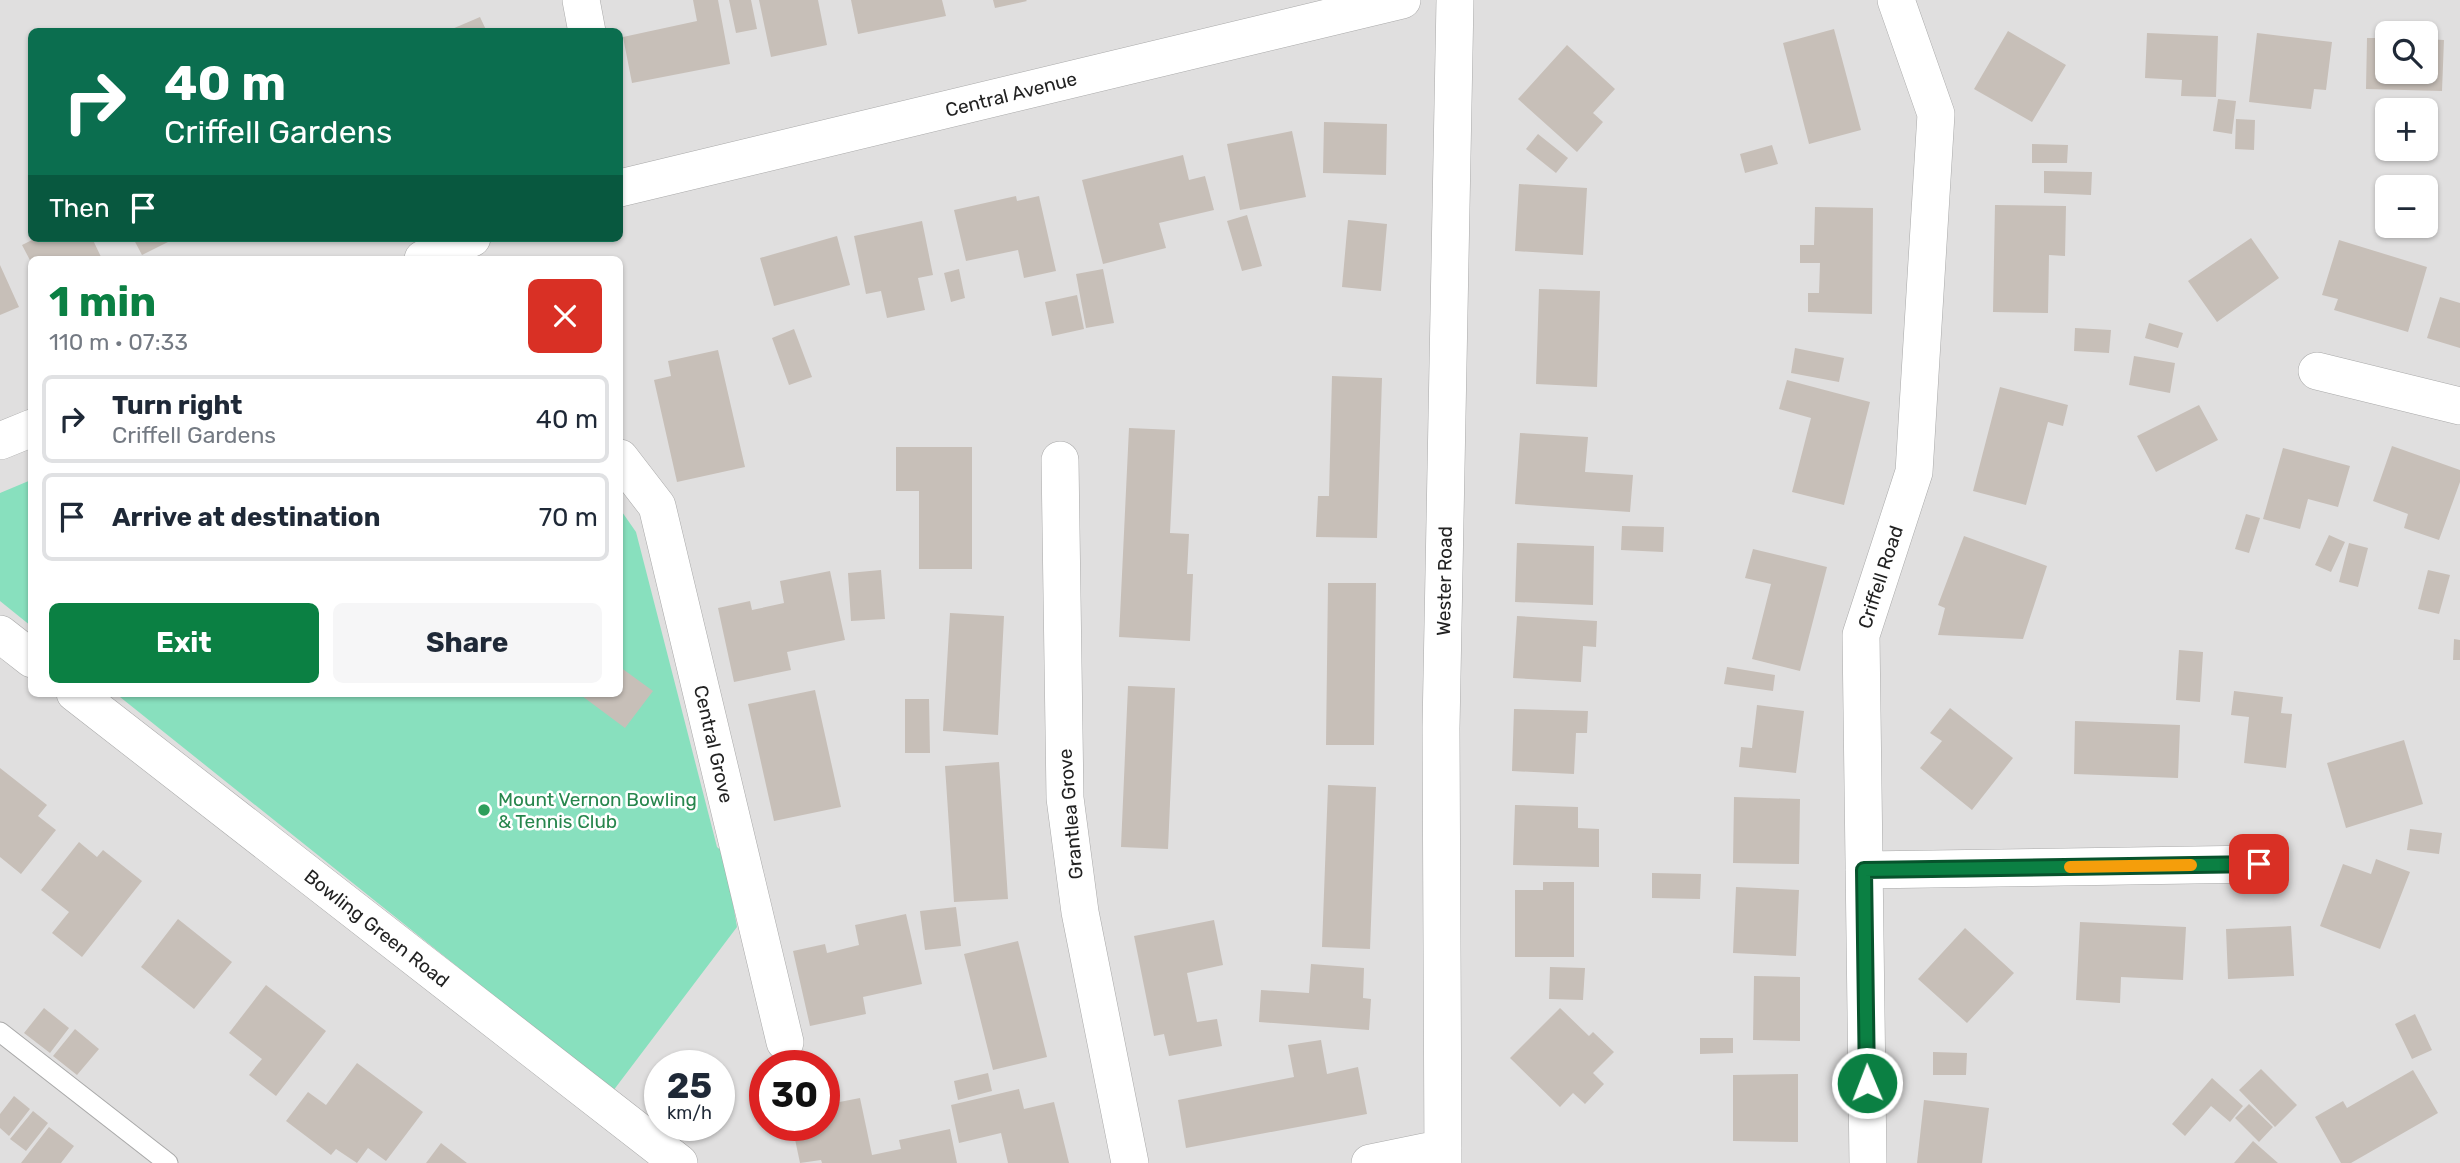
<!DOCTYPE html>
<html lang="en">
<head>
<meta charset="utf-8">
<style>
  :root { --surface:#fff; --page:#f6f6f7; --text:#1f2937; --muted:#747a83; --line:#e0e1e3; --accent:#0b8043 }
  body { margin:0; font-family:Rubik,sans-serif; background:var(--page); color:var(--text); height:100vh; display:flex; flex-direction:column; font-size:26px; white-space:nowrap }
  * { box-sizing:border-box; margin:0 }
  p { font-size:23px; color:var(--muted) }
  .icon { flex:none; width:38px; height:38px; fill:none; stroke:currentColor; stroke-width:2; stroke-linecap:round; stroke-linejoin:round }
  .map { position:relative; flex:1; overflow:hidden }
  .side { position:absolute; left:28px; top:256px; width:595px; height:441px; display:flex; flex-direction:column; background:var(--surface); border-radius:10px; box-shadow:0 2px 5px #0004 }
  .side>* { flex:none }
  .banner { position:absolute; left:28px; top:28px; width:595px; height:214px; border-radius:10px; box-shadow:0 2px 5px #0004; background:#0b6e4f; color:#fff; overflow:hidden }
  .tools { position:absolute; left:2375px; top:21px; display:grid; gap:14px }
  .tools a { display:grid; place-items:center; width:63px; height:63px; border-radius:10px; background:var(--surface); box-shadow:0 2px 5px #0004; font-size:35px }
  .speed { position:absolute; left:644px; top:1050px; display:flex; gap:14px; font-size:35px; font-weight:700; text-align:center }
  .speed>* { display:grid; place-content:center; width:91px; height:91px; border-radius:50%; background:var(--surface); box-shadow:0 2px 5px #0004; line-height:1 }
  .speed small { font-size:18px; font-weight:400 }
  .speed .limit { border:10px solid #d22; background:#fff; color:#111 }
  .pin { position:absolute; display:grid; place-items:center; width:60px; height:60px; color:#fff; margin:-30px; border-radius:14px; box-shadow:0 4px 10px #0006 }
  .me { position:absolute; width:77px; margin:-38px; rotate:359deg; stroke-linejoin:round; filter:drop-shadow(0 0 5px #0008) }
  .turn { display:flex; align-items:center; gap:24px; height:147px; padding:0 21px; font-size:32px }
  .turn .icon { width:91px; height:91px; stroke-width:2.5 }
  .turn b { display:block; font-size:49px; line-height:60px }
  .then { display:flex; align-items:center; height:66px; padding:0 21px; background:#0003; gap:14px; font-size:26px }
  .round { display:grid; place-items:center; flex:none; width:74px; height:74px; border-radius:10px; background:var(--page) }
  .head { display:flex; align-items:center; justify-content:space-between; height:119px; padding:0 21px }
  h1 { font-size:42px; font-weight:700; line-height:52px; color:var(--accent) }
  .button { display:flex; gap:14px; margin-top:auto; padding:14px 21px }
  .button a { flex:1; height:80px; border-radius:10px; background:var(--accent); color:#fff; font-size:28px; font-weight:700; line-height:80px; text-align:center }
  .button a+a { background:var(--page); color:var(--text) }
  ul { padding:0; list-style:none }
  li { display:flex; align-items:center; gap:21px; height:88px; margin:0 14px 10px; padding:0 7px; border:4px solid var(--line); border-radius:10px }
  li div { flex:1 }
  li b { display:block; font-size:26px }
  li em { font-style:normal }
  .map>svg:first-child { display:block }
  .residential { fill:#e0dfdf; fill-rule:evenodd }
  .pitch { fill:#88e0be }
  .building { fill:#c7bfb8 }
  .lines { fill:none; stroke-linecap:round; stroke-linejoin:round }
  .service-casing { stroke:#a9a9a9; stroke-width:21 }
  .minor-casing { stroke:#a9a9a9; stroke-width:38 }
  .service { stroke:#fff; stroke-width:19 }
  .minor { stroke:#fff; stroke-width:37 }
  .route-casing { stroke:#07532c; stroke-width:18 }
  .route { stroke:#0b8043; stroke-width:12 }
  .slow { stroke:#f59e0b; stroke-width:12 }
  .leisure-dot { fill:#2e9e5b; stroke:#fff; stroke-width:2.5 }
  .labels { text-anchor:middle; stroke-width:5; stroke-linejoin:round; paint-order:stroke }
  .street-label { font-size:19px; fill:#222; stroke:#fff }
  .leisure-label { font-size:19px; fill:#27864d; stroke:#fff; text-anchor:start }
</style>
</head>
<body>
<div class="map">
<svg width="2460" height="1163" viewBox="0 0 2460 1163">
  <rect width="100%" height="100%" fill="#f2efe9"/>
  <!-- residential -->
  <path class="residential" d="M0,0H2460V1163H0ZM32,32H620V238H32ZM2387,33H2426V72H2387ZM2387,110H2426V149H2387ZM2387,187H2426V226H2387ZM32,259H620V693H32ZM660,1066H719V1125H660ZM765,1066H824V1125H765Z"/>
  <!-- pitch -->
  <path class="pitch" d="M31,480V626L0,601V493Z
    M620,509L636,532L717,847L724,853L737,927L613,1091L115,693H620Z"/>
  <!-- building -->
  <path class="building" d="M693,0H718L730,64L632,83L623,37L697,21Z
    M729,0H751L757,29L736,33Z
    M759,0H818L827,45L771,57Z
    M851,0H942L946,16L858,34Z
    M993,0H1026L1027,1L995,8Z
    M480,17L487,32H453L452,29Z
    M1834,29L1861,130L1809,144L1783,43Z
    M2008,31L2066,65L2032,122L1974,89Z
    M2147,33L2218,36L2216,97L2181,96L2182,80L2145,78Z
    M2257,33L2332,42L2326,90L2314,89L2311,109L2249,102Z
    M2367,38H2387V72H2426V39L2444,40L2442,91L2366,89Z
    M1567,45L1615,89L1593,113L1603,122L1577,152L1518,99Z
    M2218,99L2236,101L2232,134L2213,131Z
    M2236,119L2255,120L2254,150L2235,149Z
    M1324,122L1387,124L1386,175L1323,173Z
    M1292,131L1306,197L1240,210L1227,144Z
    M1538,134L1568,158L1556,173L1526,149Z
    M2032,144L2068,145L2067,163H2032Z
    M1772,145L1778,164L1745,173L1740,154Z
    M1183,155L1189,180L1205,176L1214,210L1159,223L1166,248L1103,264L1082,180Z
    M2044,171L2092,172L2091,195L2044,193Z
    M1519,184L1587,188L1583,255L1515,251Z
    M1016,196L1017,201L1039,196L1056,271L1024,278L1018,250L966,261L954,210Z
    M1995,205L2066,206L2065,256L2049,255L2048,313L1993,312Z
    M1815,207L1873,208L1872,314L1808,312V293H1819L1820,263H1800V245H1814Z
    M1247,215L1262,266L1242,271L1227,221Z
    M1348,220L1387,224L1381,291L1342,287Z
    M922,221L933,275L918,278L925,310L887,318L881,291L866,294L854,236Z
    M837,236L850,285L774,306L760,258Z
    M36,238H92L102,259H32V264L22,245Z
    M133,238H176L142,255Z
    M2251,238L2279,278L2217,322L2188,281Z
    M2339,240L2427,267L2408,332L2334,310L2338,299L2322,295Z
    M0,265L19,307L0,315Z
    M959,269L965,298L951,302L944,273Z
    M1103,269L1114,323L1086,328L1076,274Z
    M1539,289L1600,291L1597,387L1536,384Z
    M1077,295L1084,329L1052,336L1045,302Z
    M2440,297L2460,303V348L2427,338Z
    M2149,323L2183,333L2178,348L2145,338Z
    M2075,328L2111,330L2109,353L2074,351Z
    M794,329L812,377L789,385L772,338Z
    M1795,348L1844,358L1839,382L1791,373Z
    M718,350L745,467L677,482L654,380L671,376L668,361Z
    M2134,356L2175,363L2170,393L2129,385Z
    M1332,376L1382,378L1377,538L1316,537L1318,496H1329Z
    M1787,380L1870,402L1844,505L1792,492L1811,418L1779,409Z
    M2000,387L2068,405L2063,426L2048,422L2026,505L1973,491Z
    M2199,405L2218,440L2156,472L2137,436Z
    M1129,428L1175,430L1170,533L1189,534L1187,574H1193L1190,641L1119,637Z
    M1520,433L1588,437L1585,472L1633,475L1630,512L1515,504Z
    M2392,446L2460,470V482L2439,540L2404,528L2408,514L2373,501Z
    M896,447H972V569H919V491H896Z
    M2283,448L2350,466L2338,507L2308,499L2300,529L2263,519Z
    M2246,514L2260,518L2249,553L2235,549Z
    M1622,526L1664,527L1663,552L1621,550Z
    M2329,535L2345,542L2331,572L2315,565Z
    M1964,536L2047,566L2023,639L1938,635L1945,608L1938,605Z
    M1517,543L1594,546L1593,605L1515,602Z
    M2349,543L2368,548L2358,587L2339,582Z
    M1753,549L1827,567L1800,671L1752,659L1771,584L1745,578Z
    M881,570L885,619L851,621L848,573Z
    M2428,570L2450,575L2439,614L2418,609Z
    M830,571L845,640L787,652L791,670L734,682L718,608L750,601L752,610L784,603L780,581Z
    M1328,583H1376L1374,745H1326Z
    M950,613L1004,616L998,735L943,731Z
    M1517,616L1597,621L1596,647L1583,646L1581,682L1513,678Z
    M2454,639L2460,640V660H2453Z
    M2179,650L2203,652L2200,702L2176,700Z
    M620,667L653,691L625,728L578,693H620Z
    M1727,667L1775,675L1773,691L1724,684Z
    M1128,686L1175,688L1168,849L1121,847Z
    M815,690L841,807L774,821L748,704Z
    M2234,691L2283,697L2281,713L2292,714L2286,768L2244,763L2249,717L2231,715Z
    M905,699H929L930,753H905Z
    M1757,705L1804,711L1796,773L1739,767L1741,747L1752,748Z
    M1950,708L2013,758L1972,810L1920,768L1942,741L1930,733Z
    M1514,709L1588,711L1587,733H1576L1574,774L1512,771Z
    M2075,721L2180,725L2178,778L2074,774Z
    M2404,740L2423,804L2346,828L2327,763Z
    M999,762L1008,899L954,902L945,766Z
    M0,768L47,805L38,816L56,830L21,874L0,857Z
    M1328,785L1376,787L1370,949L1322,947Z
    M1734,797L1800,799L1799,864L1733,863Z
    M1515,805L1578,807V828L1599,829V867L1513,865Z
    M2410,829L2442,833L2439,854L2407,850Z
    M79,842L97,857L103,850L142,881L82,957L52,933L69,912L41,890Z
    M2376,859L2410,872L2380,949L2320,926L2343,864L2371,874Z
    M1652,873L1701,874L1700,899L1652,898Z
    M1543,882H1574V957H1515V890H1543Z
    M1736,887L1799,890L1796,956L1733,953Z
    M956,907L961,946L925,950L920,911Z
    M906,914L922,984L863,997L866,1014L810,1026L793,951L825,944L827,953L859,945L855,925Z
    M178,919L232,962L194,1009L141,967Z
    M1214,920L1223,965L1187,973L1197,1022L1217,1019L1222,1046L1169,1056L1164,1034L1154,1036L1134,936Z
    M2080,922L2186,927L2183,980L2121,977L2120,1003L2076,1000Z
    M2291,926L2294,976L2228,979L2226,929Z
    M1965,928L2014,973L1967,1023L1918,979Z
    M1018,941L1047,1057L993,1070L964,954Z
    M1311,964L1364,968L1363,998L1371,999L1369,1030L1259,1022L1261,990L1309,993Z
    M1550,967L1585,968L1583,1000L1549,999Z
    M1754,976L1800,977V1041L1753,1040Z
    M266,985L326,1031L276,1096L249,1075L262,1059L229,1033Z
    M44,1008L69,1028L50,1053L24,1033Z
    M1560,1008L1589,1036L1593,1032L1614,1052L1593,1073L1604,1084L1585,1104L1573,1093L1560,1107L1510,1058Z
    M2415,1014L2432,1050L2412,1059L2395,1024Z
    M75,1029L99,1049L77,1075L53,1056Z
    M1700,1038H1733V1053L1700,1054Z
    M1321,1040L1327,1074L1358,1067L1367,1114L1186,1148L1178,1100L1294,1077L1288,1045Z
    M1933,1052L1967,1053L1966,1075H1933Z
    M357,1063L423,1112L386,1161L368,1148L357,1163L336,1149L331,1155L286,1121L308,1092L326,1105Z
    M2261,1069L2297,1105L2275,1127L2239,1090Z
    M2413,1070L2438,1113L2351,1163H2341L2315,1117L2343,1101L2347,1108Z
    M988,1073L992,1091L958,1100L954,1081Z
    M1798,1074V1142L1733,1141V1075Z
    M2212,1078L2243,1106L2230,1122L2211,1106L2185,1136L2172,1124Z
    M1019,1089L1024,1109L1054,1102L1069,1163H1008L1001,1133L959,1143L951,1105Z
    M14,1096L30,1109L9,1136L0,1128V1114Z
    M860,1098L872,1155L901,1149L899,1140L950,1129L957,1163H822L821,1160L800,1163L792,1125H824V1105Z
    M1924,1100L1989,1108L1982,1163H1917Z
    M2249,1104L2273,1127L2259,1142L2235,1118Z
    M33,1111L48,1123L26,1151L10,1139Z
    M49,1127L74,1146L61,1163H21Z
    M2253,1141L2278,1163H2234Z
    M441,1143L467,1163H426Z"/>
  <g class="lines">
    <defs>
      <path id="service" d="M0,1032L168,1163"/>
      <path id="minor" d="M581,0L587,32
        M620,188L1402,0
        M423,259L472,238
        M2317,371L2460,406
        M0,441L32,428
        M620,458L657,506L785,1042
        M1060,460L1065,798L1080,912L1130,1163
        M0,634L32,659
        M75,693L679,1163
        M1864,870L2259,864
        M1370,1163L1443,1148
        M1443,1163L1441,728L1455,0
        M1868,1163L1861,635L1914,472L1936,114L1896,0"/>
    </defs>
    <!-- service casing -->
    <use href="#service" class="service-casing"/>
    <!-- minor casing -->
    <use href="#minor" class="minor-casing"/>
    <!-- service -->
    <use href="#service" class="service"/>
    <!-- minor -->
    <use href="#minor" class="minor"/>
  </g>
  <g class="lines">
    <defs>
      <path id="route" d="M1867,1083L1864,870L2259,864"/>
    </defs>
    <!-- route casing -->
    <use href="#route" class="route-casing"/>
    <!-- route -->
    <use href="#route" class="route"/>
    <!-- slow -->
    <path class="slow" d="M2070,867L2191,865"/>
  </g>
  <!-- markers -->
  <circle class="leisure-dot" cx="484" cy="810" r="7"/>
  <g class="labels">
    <!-- street labels -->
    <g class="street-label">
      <text transform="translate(1011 94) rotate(-14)" y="7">Central Avenue</text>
      <text transform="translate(1880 577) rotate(-72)" y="7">Criffell Road</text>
      <text transform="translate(1444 581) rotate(-89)" y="7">Wester Road</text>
      <text transform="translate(714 744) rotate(77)" y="7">Central Grove</text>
      <text transform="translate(1070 814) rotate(-95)" y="7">Grantlea Grove</text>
      <text transform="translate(377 928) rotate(38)" y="7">Bowling Green Road</text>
    </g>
    <!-- leisure labels -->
    <g class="leisure-label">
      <text x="498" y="806">Mount Vernon Bowling<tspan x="498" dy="22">&amp; Tennis Club</tspan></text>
    </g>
  </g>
</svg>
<div class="tools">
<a><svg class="icon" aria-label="search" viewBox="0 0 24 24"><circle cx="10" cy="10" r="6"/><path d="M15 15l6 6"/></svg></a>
<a>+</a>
<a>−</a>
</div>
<div class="speed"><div>25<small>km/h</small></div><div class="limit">30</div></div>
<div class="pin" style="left:2259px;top:864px;background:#d93025"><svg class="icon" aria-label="arrive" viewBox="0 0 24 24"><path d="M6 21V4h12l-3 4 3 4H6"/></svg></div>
<svg class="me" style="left:1867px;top:1083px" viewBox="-20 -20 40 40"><circle r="17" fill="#0b8043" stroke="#fff" stroke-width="3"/><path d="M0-11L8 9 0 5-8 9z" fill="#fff"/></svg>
<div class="banner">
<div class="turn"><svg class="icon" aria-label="right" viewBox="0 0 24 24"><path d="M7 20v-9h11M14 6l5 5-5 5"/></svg><div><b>40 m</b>Criffell Gardens</div></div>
<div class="then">Then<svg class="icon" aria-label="arrive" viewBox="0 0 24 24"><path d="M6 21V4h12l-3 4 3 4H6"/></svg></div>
</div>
<section class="side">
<div class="head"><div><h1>1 min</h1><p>110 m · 07:33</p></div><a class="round" style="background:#d93025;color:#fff"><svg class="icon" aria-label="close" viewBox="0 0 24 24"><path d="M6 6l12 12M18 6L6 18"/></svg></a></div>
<ul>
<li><svg class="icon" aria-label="right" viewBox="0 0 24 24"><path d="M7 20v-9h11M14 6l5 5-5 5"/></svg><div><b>Turn right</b><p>Criffell Gardens</p></div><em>40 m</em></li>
<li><svg class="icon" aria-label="arrive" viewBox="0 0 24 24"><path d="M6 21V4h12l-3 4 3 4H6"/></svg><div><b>Arrive at destination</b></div><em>70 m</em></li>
</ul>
<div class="button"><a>Exit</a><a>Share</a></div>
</section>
</div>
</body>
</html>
